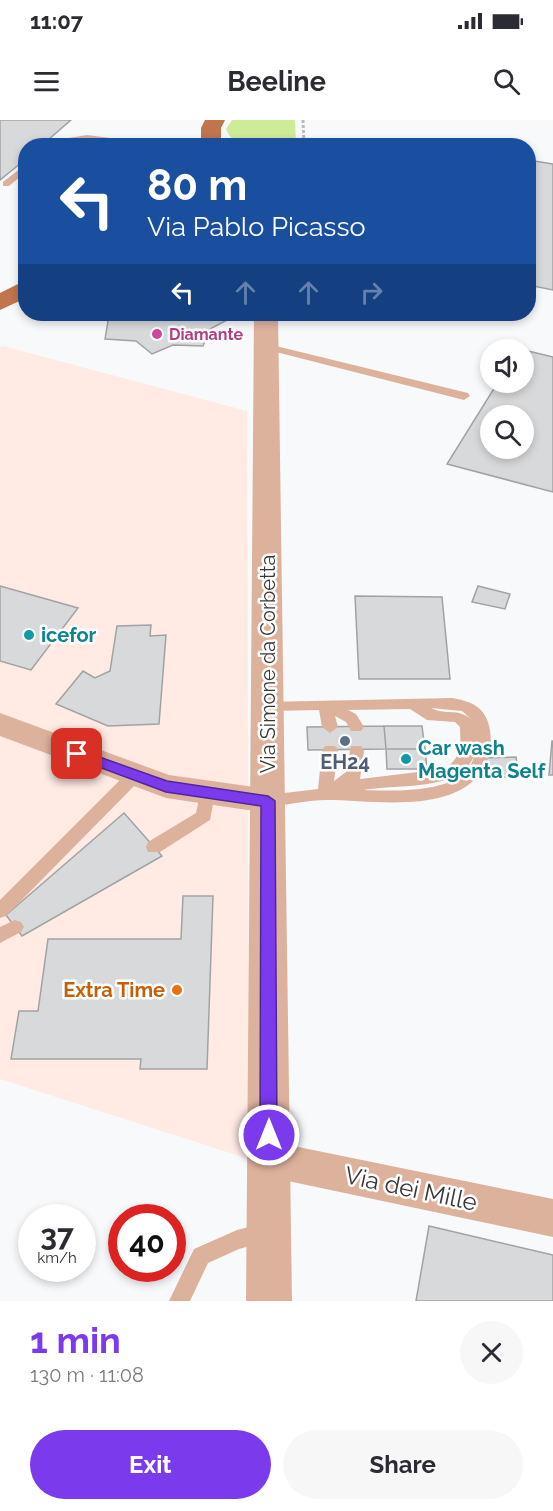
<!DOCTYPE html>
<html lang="en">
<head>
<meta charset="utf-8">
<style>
  :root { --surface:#fff; --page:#f7f7f7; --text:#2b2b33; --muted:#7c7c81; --accent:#7c3aed }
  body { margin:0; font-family:Raleway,sans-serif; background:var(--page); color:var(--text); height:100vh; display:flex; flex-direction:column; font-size:22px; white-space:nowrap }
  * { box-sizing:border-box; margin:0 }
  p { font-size:20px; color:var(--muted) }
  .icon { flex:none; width:33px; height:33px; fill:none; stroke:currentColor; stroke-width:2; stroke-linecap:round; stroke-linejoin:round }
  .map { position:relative; height:1181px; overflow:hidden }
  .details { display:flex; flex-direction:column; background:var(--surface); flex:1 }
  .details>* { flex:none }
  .guide { position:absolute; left:18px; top:18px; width:518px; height:183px; border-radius:24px; box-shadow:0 3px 9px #0003; background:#1a4fa0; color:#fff; overflow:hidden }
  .controls { position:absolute; left:480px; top:219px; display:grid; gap:12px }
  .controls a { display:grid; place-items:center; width:54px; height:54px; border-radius:50%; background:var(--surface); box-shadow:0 3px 9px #0003; font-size:30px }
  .speed { position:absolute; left:18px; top:1084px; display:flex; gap:12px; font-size:30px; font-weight:700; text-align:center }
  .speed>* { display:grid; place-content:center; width:78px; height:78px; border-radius:50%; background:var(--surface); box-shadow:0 3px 9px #0003; line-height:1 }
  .speed small { font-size:15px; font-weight:400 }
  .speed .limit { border:9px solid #d22; background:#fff; color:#111 }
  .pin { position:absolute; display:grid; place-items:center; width:51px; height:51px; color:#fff; margin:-26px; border-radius:12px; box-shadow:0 3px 9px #0006 }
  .me { position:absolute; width:66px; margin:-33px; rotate:0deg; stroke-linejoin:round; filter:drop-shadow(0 0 4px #0008) }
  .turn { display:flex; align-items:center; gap:21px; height:126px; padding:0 30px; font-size:27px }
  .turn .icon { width:78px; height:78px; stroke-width:2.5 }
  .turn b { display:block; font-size:42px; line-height:51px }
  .lanes { display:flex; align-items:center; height:57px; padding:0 30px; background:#0003; justify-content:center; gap:30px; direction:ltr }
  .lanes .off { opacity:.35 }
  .round { display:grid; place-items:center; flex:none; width:63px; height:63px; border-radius:32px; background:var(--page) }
  .overview { display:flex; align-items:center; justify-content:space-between; height:102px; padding:0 30px }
  h1 { font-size:36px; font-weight:700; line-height:45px; color:var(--accent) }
  .cta { display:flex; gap:12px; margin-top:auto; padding:12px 30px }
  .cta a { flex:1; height:69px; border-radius:36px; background:var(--accent); color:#fff; font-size:24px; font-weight:700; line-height:69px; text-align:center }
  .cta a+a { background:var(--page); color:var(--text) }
  .status { display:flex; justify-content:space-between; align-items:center; height:42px; padding:0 30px; background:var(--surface); direction:ltr }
  .status svg { height:16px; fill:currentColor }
  header { display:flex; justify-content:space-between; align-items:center; height:78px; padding:0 30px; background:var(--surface); font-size:27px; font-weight:700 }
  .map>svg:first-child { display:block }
  .industrial { fill:#ffeae4 }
  .green { fill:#ceeb97 }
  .building { fill:#d7d9db; stroke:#a1a2a4; stroke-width:1.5; fill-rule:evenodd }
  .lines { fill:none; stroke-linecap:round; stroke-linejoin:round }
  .path { stroke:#b9babc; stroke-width:3; stroke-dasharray:3 2; stroke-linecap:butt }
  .service { fill:#ddb29d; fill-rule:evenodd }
  .minor { fill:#ddb29d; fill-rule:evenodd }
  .tertiary { fill:#ddb29d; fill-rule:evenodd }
  .primary { fill:#c0754c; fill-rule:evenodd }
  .route { fill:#7c3aed; stroke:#51269a; stroke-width:1.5 }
  .hotel-dot { fill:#d1479c; stroke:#fff; stroke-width:2 }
  .culture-dot { fill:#0f9aa8; stroke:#fff; stroke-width:2 }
  .service-dot { fill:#5c6f8a; stroke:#fff; stroke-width:2 }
  .food-dot { fill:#e8710a; stroke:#fff; stroke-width:2 }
  .labels { text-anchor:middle; stroke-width:5; stroke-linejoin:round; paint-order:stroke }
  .far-hotel-label { font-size:16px; font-weight:bold; fill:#b23c85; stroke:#fff; text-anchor:start }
  .culture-label { font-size:20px; font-weight:bold; fill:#0d838f; stroke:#fff; text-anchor:start }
  .street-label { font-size:20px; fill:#383839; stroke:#fff }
  .service-label { font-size:20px; font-weight:bold; fill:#4e5e75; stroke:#fff }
  .food-label { font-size:20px; font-weight:bold; fill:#c56008; stroke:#fff; text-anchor:end }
  .near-street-label { font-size:24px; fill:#383839; stroke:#fff }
</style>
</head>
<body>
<div class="status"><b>11:07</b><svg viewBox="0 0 49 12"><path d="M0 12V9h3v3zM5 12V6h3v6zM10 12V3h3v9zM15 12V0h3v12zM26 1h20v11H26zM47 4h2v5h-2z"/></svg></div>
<header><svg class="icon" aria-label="menu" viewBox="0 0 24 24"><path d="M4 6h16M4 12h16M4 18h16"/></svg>Beeline<svg class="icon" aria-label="search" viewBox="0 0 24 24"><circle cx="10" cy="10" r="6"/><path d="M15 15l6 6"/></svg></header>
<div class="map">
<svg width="553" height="1181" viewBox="0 0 553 1181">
  <rect width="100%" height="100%" fill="#f8f9fb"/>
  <!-- industrial -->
  <path class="industrial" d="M3,226L247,291L249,1039L0,959V227Z"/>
  <!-- green -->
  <path class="green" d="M232,0H295L296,25C274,26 235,34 226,9Z"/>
  <!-- building -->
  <path class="building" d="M0,0H71L41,26H26V39L0,60Z
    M528,40L553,44V170L528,165Z
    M97,194H225L231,198L210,209L203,226L173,225L152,234L136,221L105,219L108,201Z
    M524,230L553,237V372L447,344L498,262H524ZM490,296H524V328H490Z
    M0,466L78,488L31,550L0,541Z
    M478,466L510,474L505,489L472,482Z
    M355,476L442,477L450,559H359Z
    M151,505L150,516L166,515L159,604L108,606L56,584L83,551L95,558L110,551L117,506Z
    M384,606H422L425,629H386Z
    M384,606L386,629L308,630L307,607Z
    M552,621H553V655H549Z
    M386,629H425L427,649H387Z
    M516,637L519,657H484L482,638Z
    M124,693L162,736L22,816L6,795Z
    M183,776H213L207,949H140L141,939H11L19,891H38L48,819H181Z
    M429,1106L553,1135V1181H416Z"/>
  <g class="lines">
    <!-- path -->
    <path class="path" d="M303,0L304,26"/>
    <!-- service -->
    <path class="service" d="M87,15L110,18L124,26L87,21L48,26L63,19Z
      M26,44V52L9,66H3V62Z
      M276,226L468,273L470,276L464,280L276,232L266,233L260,230L262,228Z
      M452,578C469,581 482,585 488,602C493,617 491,637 483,650C452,695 374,680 327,680C308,680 287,685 268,687L262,685L260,681L262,677L268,675L318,669L322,630L325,626H335L338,630L334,661L346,652L351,626H361L364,630L360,659L443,649C461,640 461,626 460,607L455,602L427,600L410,589L348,590L356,594L364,607L361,611H351L346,602L335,596L338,607L330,613L322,607L319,590L269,591L262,586L264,582ZM431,588L462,591L472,600C457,587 447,596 431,588ZM474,635C468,675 393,671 364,670C395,664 463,672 474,635Z
      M134,650L140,652L142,656L140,660L6,796L0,798V780L128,652Z
      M207,668L213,670L215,674L210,700L160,732H148L146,727L148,722L196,693L201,670Z
      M15,800L21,802L24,807L21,812L0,823V807Z
      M265,1103L272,1106L275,1113L272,1120L239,1129L208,1143L190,1181H169L194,1129L237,1110Z"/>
    <!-- minor -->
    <path class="minor" d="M0,593L169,655L268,669L279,672L284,681L279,690L268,693L166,678L0,616Z
      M269,1021L553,1079V1117L269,1057L255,1052L250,1039L255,1026Z"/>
    <!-- tertiary -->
    <path class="tertiary" d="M254,194H278L292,1181H246Z"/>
    <!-- primary -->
    <path class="primary" d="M205,0H225L221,8V26H201V8Z
      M26,160V178L0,190V173Z"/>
  </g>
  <!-- route -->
  <path class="route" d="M77,629L167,661L268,676L275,681L277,1015L275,1021L269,1023L262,1021L260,1015L261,686L166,672L72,637V630Z"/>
  <!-- markers -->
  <circle class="hotel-dot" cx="157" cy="214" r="6"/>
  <g class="culture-dot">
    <circle cx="29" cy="515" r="6"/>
    <circle cx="406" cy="639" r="6"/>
  </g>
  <circle class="service-dot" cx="345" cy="621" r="6"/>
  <circle class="food-dot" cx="177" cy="870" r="6"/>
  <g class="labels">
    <!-- far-hotel labels -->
    <g class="far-hotel-label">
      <text x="169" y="220">Diamante</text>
    </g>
    <!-- culture labels -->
    <g class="culture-label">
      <text x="41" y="522">icefor</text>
      <text x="418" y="635">Car wash<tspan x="418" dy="23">Magenta Self</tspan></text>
    </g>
    <!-- street labels -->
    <g class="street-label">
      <text transform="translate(268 544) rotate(-90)" y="7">Via Simone da Corbetta</text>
    </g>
    <!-- service labels -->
    <g class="service-label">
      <text x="345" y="649">EH24</text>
    </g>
    <!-- food labels -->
    <g class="food-label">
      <text x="165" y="877">Extra Time</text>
    </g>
    <!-- near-street labels -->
    <g class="near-street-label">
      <text transform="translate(411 1069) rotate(12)" y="8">Via dei Mille</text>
    </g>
  </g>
</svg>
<div class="controls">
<a><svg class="icon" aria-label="sound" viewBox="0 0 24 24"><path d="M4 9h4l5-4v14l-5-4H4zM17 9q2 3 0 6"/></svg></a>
<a><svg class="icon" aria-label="search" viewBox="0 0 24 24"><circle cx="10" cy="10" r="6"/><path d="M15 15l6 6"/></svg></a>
</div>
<div class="speed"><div>37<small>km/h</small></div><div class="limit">40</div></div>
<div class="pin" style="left:77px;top:634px;background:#d93025"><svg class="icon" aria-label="arrive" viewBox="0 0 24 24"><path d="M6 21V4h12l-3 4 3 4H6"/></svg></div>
<svg class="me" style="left:269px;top:1015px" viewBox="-20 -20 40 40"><circle r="17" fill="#7c3aed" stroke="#fff" stroke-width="3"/><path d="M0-11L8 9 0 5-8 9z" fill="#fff"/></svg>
<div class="guide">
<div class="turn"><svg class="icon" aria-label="left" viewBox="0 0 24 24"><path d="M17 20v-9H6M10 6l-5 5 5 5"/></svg><div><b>80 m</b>Via Pablo Picasso</div></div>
<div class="lanes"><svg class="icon" aria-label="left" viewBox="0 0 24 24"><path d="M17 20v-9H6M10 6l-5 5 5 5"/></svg><svg class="icon off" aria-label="ahead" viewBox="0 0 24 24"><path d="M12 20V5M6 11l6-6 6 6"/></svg><svg class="icon off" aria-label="ahead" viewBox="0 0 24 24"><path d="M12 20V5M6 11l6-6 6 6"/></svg><svg class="icon off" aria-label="right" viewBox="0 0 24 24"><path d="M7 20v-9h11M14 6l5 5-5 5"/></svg></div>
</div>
</div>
<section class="details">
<div class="overview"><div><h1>1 min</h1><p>130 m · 11:08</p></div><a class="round"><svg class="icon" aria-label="close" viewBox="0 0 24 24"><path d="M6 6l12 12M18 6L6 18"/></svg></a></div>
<div class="cta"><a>Exit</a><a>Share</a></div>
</section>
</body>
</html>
